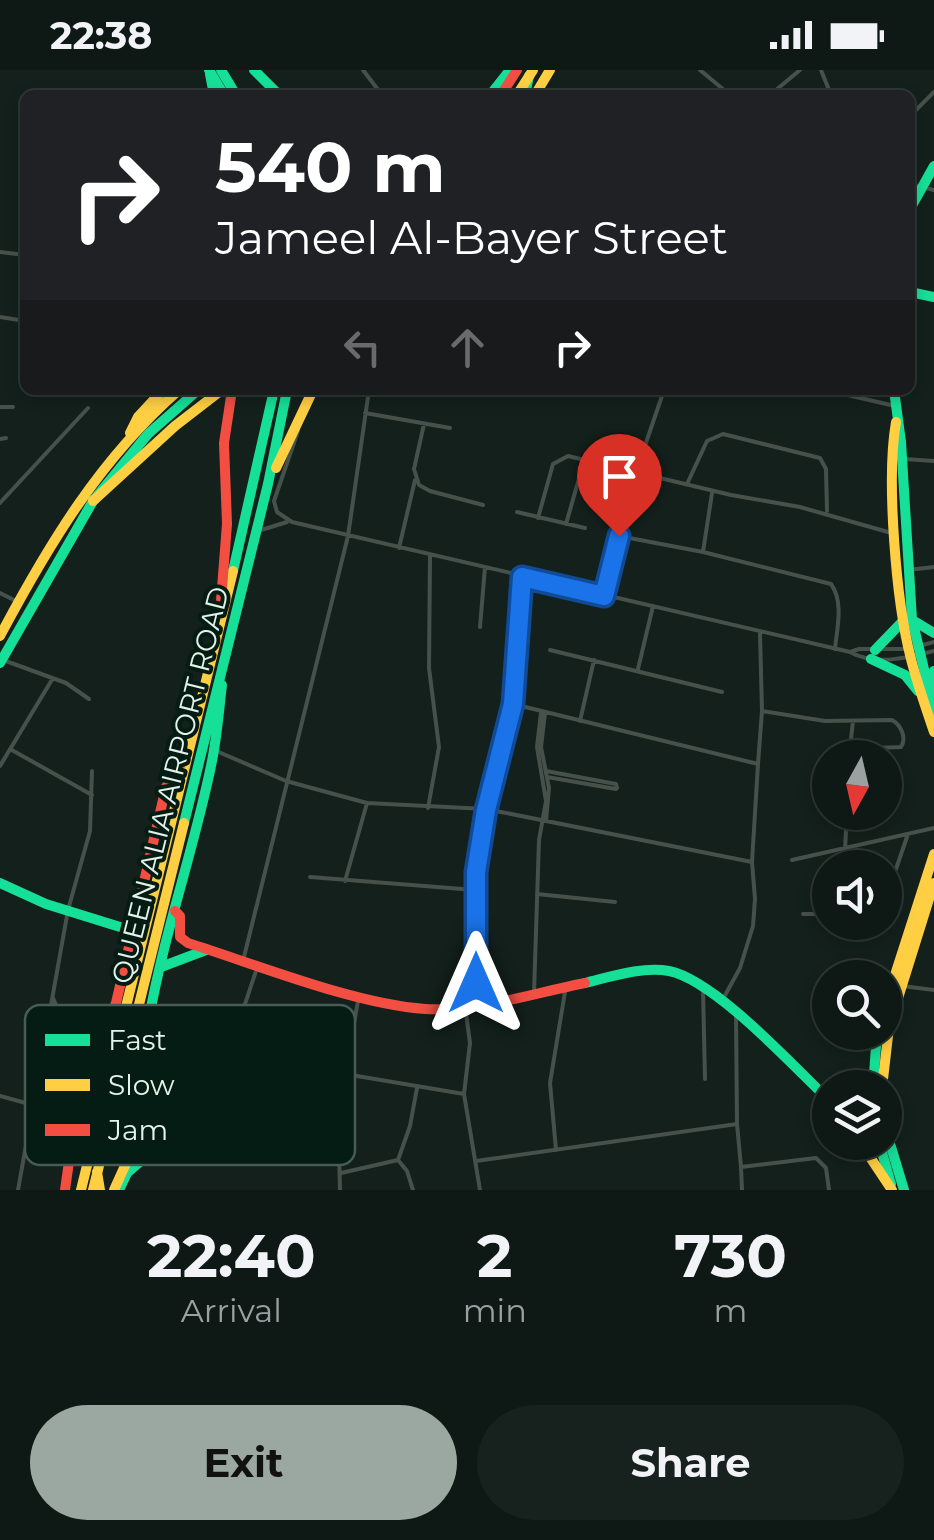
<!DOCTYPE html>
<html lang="en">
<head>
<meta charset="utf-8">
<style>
  :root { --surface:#0e1814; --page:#17211d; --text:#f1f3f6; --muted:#9ba0a0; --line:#2e3734; --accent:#9ba8a2 }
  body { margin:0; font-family:Montserrat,sans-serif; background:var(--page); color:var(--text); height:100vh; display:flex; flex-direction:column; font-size:38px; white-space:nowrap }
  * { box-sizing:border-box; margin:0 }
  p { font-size:32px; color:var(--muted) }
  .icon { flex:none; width:55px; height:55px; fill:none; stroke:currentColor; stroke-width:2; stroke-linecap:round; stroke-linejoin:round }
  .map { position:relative; height:1120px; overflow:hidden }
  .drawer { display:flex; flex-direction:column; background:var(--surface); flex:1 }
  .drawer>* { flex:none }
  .guide { position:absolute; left:20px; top:20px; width:895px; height:305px; border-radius:15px; box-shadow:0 5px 15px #0003,0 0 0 2px var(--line); background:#202124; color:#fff; overflow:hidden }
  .needle { width:65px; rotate:188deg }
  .fabs { position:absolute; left:812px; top:670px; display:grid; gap:20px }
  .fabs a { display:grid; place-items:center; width:90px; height:90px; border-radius:50%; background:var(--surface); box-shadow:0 5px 15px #0003,0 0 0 2px var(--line); font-size:50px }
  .pin { position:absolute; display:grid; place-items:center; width:85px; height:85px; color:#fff; margin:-102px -42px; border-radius:50% 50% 50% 0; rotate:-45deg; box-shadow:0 0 10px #0007 }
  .pin .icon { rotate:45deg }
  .me { position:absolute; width:110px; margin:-55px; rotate:0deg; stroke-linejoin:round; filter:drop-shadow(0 0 8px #0008) }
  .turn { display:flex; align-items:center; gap:35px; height:210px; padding:0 30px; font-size:45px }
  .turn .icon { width:130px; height:130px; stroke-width:2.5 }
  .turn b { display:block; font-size:70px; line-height:85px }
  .lanes { display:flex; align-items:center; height:95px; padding:0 30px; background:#0003; justify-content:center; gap:50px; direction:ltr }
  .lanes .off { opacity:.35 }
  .eta { display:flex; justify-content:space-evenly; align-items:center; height:170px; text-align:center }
  .eta b { font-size:60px; font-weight:700; line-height:70px }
  .cta { display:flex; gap:20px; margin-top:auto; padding:20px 30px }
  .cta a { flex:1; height:115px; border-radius:60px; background:var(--accent); color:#111; font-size:40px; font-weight:700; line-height:115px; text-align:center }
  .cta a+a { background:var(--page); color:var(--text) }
  .status { display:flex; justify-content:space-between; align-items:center; height:70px; padding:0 50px; background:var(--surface); direction:ltr }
  .status svg { height:28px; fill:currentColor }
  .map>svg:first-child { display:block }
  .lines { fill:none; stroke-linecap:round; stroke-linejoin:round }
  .street { stroke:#47514c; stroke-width:4 }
  .fast { stroke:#16e098; stroke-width:10 }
  .slow { stroke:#ffcf43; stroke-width:10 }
  .jam { stroke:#f24e42; stroke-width:10 }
  .route-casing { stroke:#114b97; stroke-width:25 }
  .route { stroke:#1a73e8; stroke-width:18 }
  .labels { text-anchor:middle; stroke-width:8; stroke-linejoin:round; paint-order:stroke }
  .street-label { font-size:28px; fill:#e4f2eb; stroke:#041c13 }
  .key { fill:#041c13; stroke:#475c54; stroke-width:2.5 }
  .key-label { font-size:28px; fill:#e4f2eb }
</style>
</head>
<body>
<div class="status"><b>22:38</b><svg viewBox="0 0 49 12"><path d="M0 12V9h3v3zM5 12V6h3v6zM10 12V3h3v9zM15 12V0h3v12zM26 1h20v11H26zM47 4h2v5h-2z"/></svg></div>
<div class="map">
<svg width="934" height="1120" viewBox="0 0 934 1120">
  <rect width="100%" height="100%" fill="#13201b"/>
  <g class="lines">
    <!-- street -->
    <path class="street" d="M363,0L382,25
      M700,0L730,25
      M821,0L831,25
      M770,25L800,0
      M910,46L934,22
      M910,114L934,120
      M0,182L25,185
      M23,187L25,202
      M0,247L25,251
      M826,320L895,336
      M0,337H13
      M365,343L450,358
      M424,354L414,399L419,415L430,421L483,435
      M298,361L274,431L277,442L292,452L850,582C875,596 908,588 934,581
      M0,369L6,368
      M904,389L934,391
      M687,414L707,371L723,364L820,388L826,399L827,441
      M0,433L88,338
      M517,442L585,458
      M538,448L553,394L568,386L731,425L800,437L895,464
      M566,454L584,391
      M258,461L287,452
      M619,466L703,482L831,514C844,532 837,558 835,579
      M399,478L415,410
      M703,482L712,423
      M908,500L934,497
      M522,508L513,634L758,694L752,792L755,829L753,856L740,898L723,929
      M0,523L18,532
      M604,526L636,402L664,320
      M480,557L485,497
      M550,580L722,622
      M850,582L859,579H908L934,572
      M3,590L66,613L89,629
      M638,599L653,536
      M762,641L825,651L892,650C901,655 907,668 901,677L850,679
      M545,643L541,677L549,718L546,751
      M580,651L594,590
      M10,679L92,725
      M214,680L286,711L367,733L486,739L752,792
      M849,688L853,651
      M758,694L762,641L760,564
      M0,696L53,608
      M546,701L616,714L617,718
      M547,707L616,719
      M428,738L439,677L429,598L430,485
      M792,790L934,758
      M844,798L847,742
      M310,807L475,820
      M345,811L367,733
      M537,824L615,832
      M885,831L908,764
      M803,844H830
      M243,891L348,466L369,320
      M902,916L934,920
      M703,919L705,1009
      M534,923L539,770L546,731L537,677L541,643
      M53,928L76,982L94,998
      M476,935V802L486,739L513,634
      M144,990L207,999L338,1039
      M145,995L185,998
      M222,1003L258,895
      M345,1004L464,1024L480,1120
      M464,1024L470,973L465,936
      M0,1026L33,1035
      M737,1054L741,1097L816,1088L826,1098L829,1120
      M556,1080L550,1013L566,916
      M398,1090L407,1101L413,1120
      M476,1091L737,1054L736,943
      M741,1097L742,1120
      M341,1103L398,1090L410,1056L417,1018
      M18,1120L68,840L90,761L92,701
      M340,1120L338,1039L359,926"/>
    <!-- fast -->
    <path class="fast" d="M209,0L224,25
      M221,0L236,25
      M254,0L279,25
      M210,4L214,25
      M490,25L510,0
      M525,25L529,6
      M910,139L934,96
      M910,222L934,227
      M894,320L901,372L912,549L934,641
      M233,501L274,320
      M914,551L934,563
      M875,580L903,551
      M871,589L905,605L918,621
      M0,593L93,431L148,364L198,320
      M930,621L934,601
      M184,753L268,414L287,320
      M0,813L46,834L133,861
      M161,897L206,880
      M585,913C610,907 642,896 669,901C715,910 794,997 830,1031
      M873,1018L877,962
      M77,1035L106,1007
      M885,1057L904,1120
      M879,1072L891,1114
      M119,1120L127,1103L143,1089C127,954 186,822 212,691C217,666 219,640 222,615"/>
    <!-- slow -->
    <path class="slow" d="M517,25L533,0
      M535,25L550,0
      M896,352C886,409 896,532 911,589C917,613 926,638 934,662
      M130,363L138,347L163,320
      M276,398L313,320
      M93,431L175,356L219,322
      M0,566C49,474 100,389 179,320
      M885,936L934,784
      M882,1018L889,957L934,813
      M860,1072L892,1120
      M97,1102L100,1120
      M81,1120L233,501
      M93,1120L184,753
      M114,1120L128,1089L143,1086"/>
    <!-- jam -->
    <path class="jam" d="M501,25L517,0
      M221,531L227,454L224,373L232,320
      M175,841L180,846V867L188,873C258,895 354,934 425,939C477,942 534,923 585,913
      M65,1120L78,1028L93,1002L99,975L116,933L166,717L184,689"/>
  </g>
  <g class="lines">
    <defs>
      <path id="route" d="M476,913V802L486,740L513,634L522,507L604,526L619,466"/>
    </defs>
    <!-- route casing -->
    <use href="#route" class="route-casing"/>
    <!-- route -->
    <use href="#route" class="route"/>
  </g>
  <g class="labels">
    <!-- street labels -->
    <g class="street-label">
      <text transform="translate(170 715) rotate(-76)" y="10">QUEEN ALIA AIRPORT ROAD</text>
    </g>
  </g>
  <!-- legend -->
  <rect x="25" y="935" width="330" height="160" rx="15" class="key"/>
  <rect x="45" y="964" width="45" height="12" fill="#16e098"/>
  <rect x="45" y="1009" width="45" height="12" fill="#ffcf43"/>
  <rect x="45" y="1054" width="45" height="12" fill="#f24e42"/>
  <g class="key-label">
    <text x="108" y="980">Fast</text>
    <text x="108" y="1025">Slow</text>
    <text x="108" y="1070">Jam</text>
  </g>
</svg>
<div class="fabs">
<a><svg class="needle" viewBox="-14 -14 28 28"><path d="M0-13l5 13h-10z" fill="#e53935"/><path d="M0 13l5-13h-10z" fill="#9ba0a0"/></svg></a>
<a><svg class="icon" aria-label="sound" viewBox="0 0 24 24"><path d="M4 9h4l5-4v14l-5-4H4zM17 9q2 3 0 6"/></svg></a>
<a><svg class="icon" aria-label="search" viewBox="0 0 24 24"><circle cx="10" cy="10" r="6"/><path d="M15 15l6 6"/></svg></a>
<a><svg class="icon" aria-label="layers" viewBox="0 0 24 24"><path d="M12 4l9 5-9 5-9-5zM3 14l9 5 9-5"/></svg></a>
</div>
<div class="pin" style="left:619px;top:466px;background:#d93025"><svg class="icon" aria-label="arrive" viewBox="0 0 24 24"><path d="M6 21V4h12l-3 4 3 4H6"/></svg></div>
<svg class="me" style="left:476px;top:913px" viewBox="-20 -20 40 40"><path d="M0-17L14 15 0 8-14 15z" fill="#1a73e8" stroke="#fff" stroke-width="4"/></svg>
<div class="guide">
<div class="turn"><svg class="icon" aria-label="right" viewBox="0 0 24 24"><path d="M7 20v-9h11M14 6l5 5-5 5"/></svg><div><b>540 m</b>Jameel Al-Bayer Street</div></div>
<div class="lanes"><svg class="icon off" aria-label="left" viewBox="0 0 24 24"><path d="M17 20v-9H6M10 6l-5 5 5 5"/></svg><svg class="icon off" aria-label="ahead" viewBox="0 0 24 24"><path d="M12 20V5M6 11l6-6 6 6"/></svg><svg class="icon" aria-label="right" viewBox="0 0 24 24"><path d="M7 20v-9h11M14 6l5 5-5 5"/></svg></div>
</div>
</div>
<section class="drawer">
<div class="eta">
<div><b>22:40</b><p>Arrival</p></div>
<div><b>2</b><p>min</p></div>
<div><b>730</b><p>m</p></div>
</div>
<div class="cta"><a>Exit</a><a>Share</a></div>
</section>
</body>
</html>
